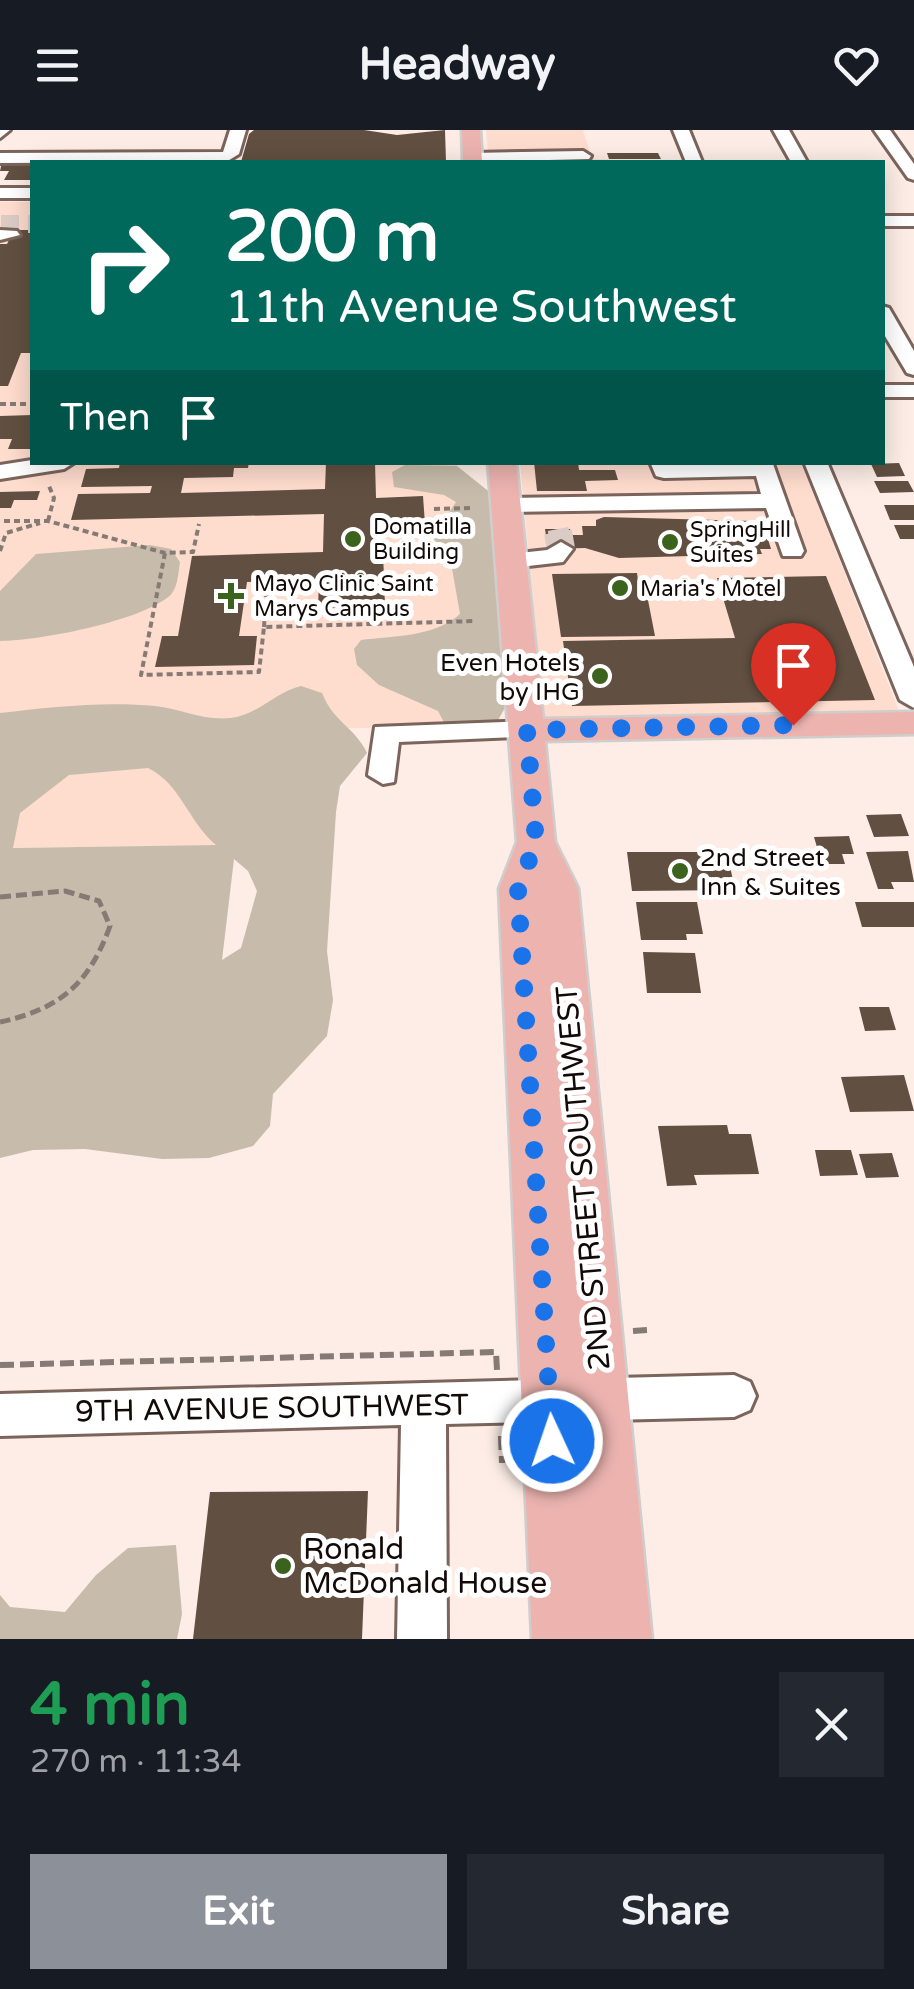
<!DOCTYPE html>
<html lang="en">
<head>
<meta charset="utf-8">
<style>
  :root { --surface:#171b24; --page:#242831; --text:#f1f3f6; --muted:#9ea1a6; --accent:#8c9099 }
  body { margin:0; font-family:"Varela Round",sans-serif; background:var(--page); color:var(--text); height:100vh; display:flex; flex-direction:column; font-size:38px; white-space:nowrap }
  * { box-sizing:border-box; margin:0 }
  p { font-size:32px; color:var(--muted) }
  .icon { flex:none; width:55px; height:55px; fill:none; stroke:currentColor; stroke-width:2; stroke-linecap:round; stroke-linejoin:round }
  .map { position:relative; height:1509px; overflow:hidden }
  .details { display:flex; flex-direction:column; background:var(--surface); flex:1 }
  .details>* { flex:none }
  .hud { position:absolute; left:30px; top:30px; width:855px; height:305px; border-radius:0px; box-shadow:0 5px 25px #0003; background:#00695c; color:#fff; overflow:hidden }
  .pin { position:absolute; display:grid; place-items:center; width:85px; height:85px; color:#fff; margin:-102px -42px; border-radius:50% 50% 50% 0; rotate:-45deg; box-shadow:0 0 10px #0007 }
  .pin .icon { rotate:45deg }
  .me { position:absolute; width:110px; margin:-55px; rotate:357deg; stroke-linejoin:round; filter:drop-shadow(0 0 8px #0008) }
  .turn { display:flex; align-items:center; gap:35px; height:210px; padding:0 30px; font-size:45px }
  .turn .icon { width:130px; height:130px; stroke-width:2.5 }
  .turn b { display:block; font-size:70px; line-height:85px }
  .then { display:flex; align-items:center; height:95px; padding:0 30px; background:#0003; gap:20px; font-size:38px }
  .round { display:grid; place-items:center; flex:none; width:105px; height:105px; border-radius:0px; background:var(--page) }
  .headline { display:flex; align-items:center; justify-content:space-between; height:170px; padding:0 30px }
  h1 { font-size:60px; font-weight:700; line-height:75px; color:#1e9e55 }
  .primary-button { display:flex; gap:20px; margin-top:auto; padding:20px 30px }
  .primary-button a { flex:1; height:115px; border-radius:0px; background:var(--accent); color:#fff; font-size:40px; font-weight:700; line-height:115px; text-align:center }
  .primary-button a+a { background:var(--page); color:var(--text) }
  header { display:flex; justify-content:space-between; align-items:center; height:130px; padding:0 30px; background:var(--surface); font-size:45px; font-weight:700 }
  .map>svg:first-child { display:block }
  .built { fill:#fedcce }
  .green { fill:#c7bcab; fill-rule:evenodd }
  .building { fill:#615041 }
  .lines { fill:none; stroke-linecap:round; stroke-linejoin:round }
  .minor-tunnel-far2 { stroke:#dacbc5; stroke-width:18; stroke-dasharray:18 9; stroke-linecap:butt }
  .minor-tunnel-far1 { stroke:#dacbc5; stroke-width:21; stroke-dasharray:21 11; stroke-linecap:butt }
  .minor-tunnel { stroke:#dacbc5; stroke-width:28; stroke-dasharray:28 14; stroke-linecap:butt }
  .minor-casing { stroke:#7b645b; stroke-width:6 }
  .major-casing { stroke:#d0cecd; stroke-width:5 }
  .path-far2 { stroke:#867a75; stroke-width:4; stroke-dasharray:6 4; stroke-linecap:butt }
  .path-far1 { stroke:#867a75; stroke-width:5; stroke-dasharray:11 5; stroke-linecap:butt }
  .path { stroke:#867a75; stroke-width:6; stroke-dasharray:14 6; stroke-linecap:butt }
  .minor { fill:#fff; fill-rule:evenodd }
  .major { fill:#ecb3af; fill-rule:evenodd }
  .route { stroke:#1a73e8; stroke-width:18; stroke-dasharray:0 32.4 }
  .poi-dot { fill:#3c631e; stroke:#fff; stroke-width:4 }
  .labels { text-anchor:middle; stroke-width:10; stroke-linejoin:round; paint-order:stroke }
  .far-poi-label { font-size:22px; fill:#120a07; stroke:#fff; text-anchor:start }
  .poi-label { font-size:25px; fill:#120a07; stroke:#fff; text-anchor:end }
  .near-street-label { font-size:30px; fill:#120a07; stroke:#fff }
  .near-poi-label { font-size:30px; fill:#120a07; stroke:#fff; text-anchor:start }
</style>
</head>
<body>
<header><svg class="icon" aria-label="menu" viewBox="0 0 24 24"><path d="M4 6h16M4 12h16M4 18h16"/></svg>Headway<svg class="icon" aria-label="heart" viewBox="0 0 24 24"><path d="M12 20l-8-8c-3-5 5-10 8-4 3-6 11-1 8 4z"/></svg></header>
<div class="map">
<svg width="914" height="1509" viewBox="0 0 914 1509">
  <rect width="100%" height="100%" fill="#fdede6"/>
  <!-- built -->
  <path class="built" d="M486,0H583L592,29L684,32H489Z
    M0,72H32V332L457,333L468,596L251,600L233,715L0,718Z
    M520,333H801L901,586L544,589Z"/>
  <!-- green -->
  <path class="green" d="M405,335L457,336L497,368L507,574L491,603L472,610L448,600L438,581L379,555L357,535L354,519L361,510C393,506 435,507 460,484L450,427L432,407L456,372L444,365L394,357L392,342Z
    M150,415L171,419L180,432C178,444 178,461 167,468C132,493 42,510 0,511V461L36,424Z
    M301,556L322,563C334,593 355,597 367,623L340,656L336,682L327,821L333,870L327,906L273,964L270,996L253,1016L209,1028L162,1029L85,1019L33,1020L0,1028V583C50,577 105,571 155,576C181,579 204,591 231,588C258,585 275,562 301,556ZM148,638C181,654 187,690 216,715L13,718L20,683L69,645ZM234,729L248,741L257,761L241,818L222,830Z
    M176,1415L182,1484L177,1509H0V1465L10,1477L65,1482L96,1445L128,1418Z"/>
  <!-- building -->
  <path class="building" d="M254,0H364L397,5L445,0L446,32H241L249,4Z
    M607,23H658L661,29H609Z
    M2,32H32V50H4L9,41H0Z
    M14,100H32V223H21L8,256H0V114H7Z
    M32,285V319H8L12,309H0V286Z
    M120,332H249L248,338H234L233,347L184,348L181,363L325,359L326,332H375L376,368L423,366L425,394L382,395L385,476L318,478L319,450L247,452L239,506H257L254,535L155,537L162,506H178L192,426L323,422L324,384L71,390L78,364L150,363L152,356L81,357L86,339L119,338Z
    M534,332H578L579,340H615L618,350L585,351L587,361H537Z
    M899,333L905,346L877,347L871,334Z
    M874,351H908L914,362L880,363Z
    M40,361L37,370H14L11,378H0V362Z
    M884,375H914V390H890Z
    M604,387L752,391L753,396H764L771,419H760L762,424L619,428L585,418L548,419L545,399H570L571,405H583L582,396H596V390Z
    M894,395H914V409H900Z
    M637,443L638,451H684L687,465H647L655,506L561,507L552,444Z
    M826,446L875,570L572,576L563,511L735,508L717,448Z
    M901,684L909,706L874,707L866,685Z
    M849,706L854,724H842L845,734H822L814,707Z
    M908,721L914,752H891L894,759H878L866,722Z
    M627,722H727L735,760L632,761Z
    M636,772H697L703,804H686L687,810H641Z
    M855,772H914V797H862Z
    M643,822L695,823L701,863H647Z
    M859,877H889L896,900L865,901Z
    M904,945L914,981L850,982L841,947Z
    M727,995L729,1004H751L759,1044L694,1045L697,1055L667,1056L658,996Z
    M815,1020H851L858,1045L820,1046Z
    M892,1023L899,1047L866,1048L859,1024Z
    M368,1361L362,1509H193L210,1362Z"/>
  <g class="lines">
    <!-- minor-tunnel-far2 -->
    <path class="minor-tunnel-far2" d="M1,94H32"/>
    <!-- minor-tunnel-far1 -->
    <path class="minor-tunnel-far1" d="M558,399L559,404"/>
    <!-- minor-tunnel -->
    <path class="minor-tunnel" d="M558,402L561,419"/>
    <defs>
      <path id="minor" d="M0,0H10L0,8Z
        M230,0H246L239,24L226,32L0,33V23L223,22Z
        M673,0H689L702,32H686Z
        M773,0H789L807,32H791Z
        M874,0H890L914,34V50L908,48Z
        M583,21L591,26L589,29L472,32L465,28L473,23Z
        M0,58H32V68H0Z
        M882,86H914V96H882Z
        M0,100L17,101L20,105L0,110Z
        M882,176L889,178L914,221V245L907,243L882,201Z
        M882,255H914V267H882Z
        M32,330V332H75L64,339L0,349V335Z
        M650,332L773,334L804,421L801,426H783L766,378L505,382L493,375L505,368L761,364L756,346L664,348L656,346Z
        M804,332H827L914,537V578L900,570Z
        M561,412L573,419L563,432L511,438L498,430L502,425L547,420Z
        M527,591L541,600L537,606L399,612L394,652L383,654L368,645L375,597Z
        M734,1245L750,1252L756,1266L750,1280L734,1287L446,1294L447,1509H397L401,1295L0,1306V1264Z"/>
      <path id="major" d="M462,0H480L482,32H463Z
        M488,332H516L543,589L914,582V604L545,611L555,712L578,758L652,1509H532L499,759L517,712Z"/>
    </defs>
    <!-- minor casing -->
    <use href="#minor" class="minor-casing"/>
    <!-- major casing -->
    <use href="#major" class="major-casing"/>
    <!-- path-far2 -->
    <path class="path-far2" d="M0,274H32
      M434,379L471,378
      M4,391H48L165,423L193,422L199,394
      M48,391L54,368L49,356
      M0,421L6,403L40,393
      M165,423L141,545L259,542L264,497L476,491
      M264,497L267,453"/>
    <!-- path-far1 -->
    <path class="path-far1" d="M0,767L65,761L99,771L110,796C89,854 60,879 0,892"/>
    <!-- path -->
    <path class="path" d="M633,1201L648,1200
      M0,1235L496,1222L497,1240
      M501,1306L502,1333"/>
    <!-- minor -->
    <use href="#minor" class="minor"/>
    <!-- major -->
    <use href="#major" class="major"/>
  </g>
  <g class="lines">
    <!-- route -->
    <path class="route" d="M552,1311L518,759L536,712L527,600L793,595"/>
  </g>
  <!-- markers -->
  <g class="poi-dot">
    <circle cx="353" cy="409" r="10"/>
    <circle cx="670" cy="412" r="10"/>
    <circle cx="620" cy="458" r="10"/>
    <path d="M226 451h10v10h10v10h-10v10h-10v-10h-10v-10h10z"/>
    <circle cx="600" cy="546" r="10"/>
    <circle cx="680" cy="741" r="10"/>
    <circle cx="283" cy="1436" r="10"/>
  </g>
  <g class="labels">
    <!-- far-poi labels -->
    <g class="far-poi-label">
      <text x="373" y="404">Domatilla<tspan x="373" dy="25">Building</tspan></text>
      <text x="690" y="407">SpringHill<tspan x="690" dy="25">Suites</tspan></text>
      <text x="254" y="461">Mayo Clinic Saint<tspan x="254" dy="25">Marys Campus</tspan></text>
      <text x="640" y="466">Maria's Motel</text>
    </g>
    <!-- poi labels -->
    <g class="poi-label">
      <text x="580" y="541">Even Hotels<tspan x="580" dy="29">by IHG</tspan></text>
      <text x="700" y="736" text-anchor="start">2nd Street<tspan x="700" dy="29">Inn &amp; Suites</tspan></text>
    </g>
    <!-- near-street labels -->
    <g class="near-street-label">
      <text transform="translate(583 1048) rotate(-95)" y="10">2ND STREET SOUTHWEST</text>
      <text transform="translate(272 1278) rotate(-1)" y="10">9TH AVENUE SOUTHWEST</text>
    </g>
    <!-- near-poi labels -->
    <g class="near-poi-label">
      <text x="303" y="1429">Ronald<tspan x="303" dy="34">McDonald House</tspan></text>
    </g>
  </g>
</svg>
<div class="pin" style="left:793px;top:595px;background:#d93025"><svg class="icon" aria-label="arrive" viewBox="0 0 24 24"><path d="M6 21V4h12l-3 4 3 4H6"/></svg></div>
<svg class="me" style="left:552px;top:1311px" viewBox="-20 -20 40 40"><circle r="17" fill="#1a73e8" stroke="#fff" stroke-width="3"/><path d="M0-11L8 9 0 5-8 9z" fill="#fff"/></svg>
<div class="hud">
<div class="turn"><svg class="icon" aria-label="right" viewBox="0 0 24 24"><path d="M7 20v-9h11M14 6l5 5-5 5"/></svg><div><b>200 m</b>11th Avenue Southwest</div></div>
<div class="then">Then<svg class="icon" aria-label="arrive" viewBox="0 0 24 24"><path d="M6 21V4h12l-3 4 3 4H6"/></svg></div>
</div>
</div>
<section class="details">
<div class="headline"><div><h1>4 min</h1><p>270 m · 11:34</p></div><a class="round"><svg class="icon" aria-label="close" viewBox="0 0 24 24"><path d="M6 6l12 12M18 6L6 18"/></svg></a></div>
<div class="primary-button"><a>Exit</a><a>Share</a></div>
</section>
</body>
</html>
